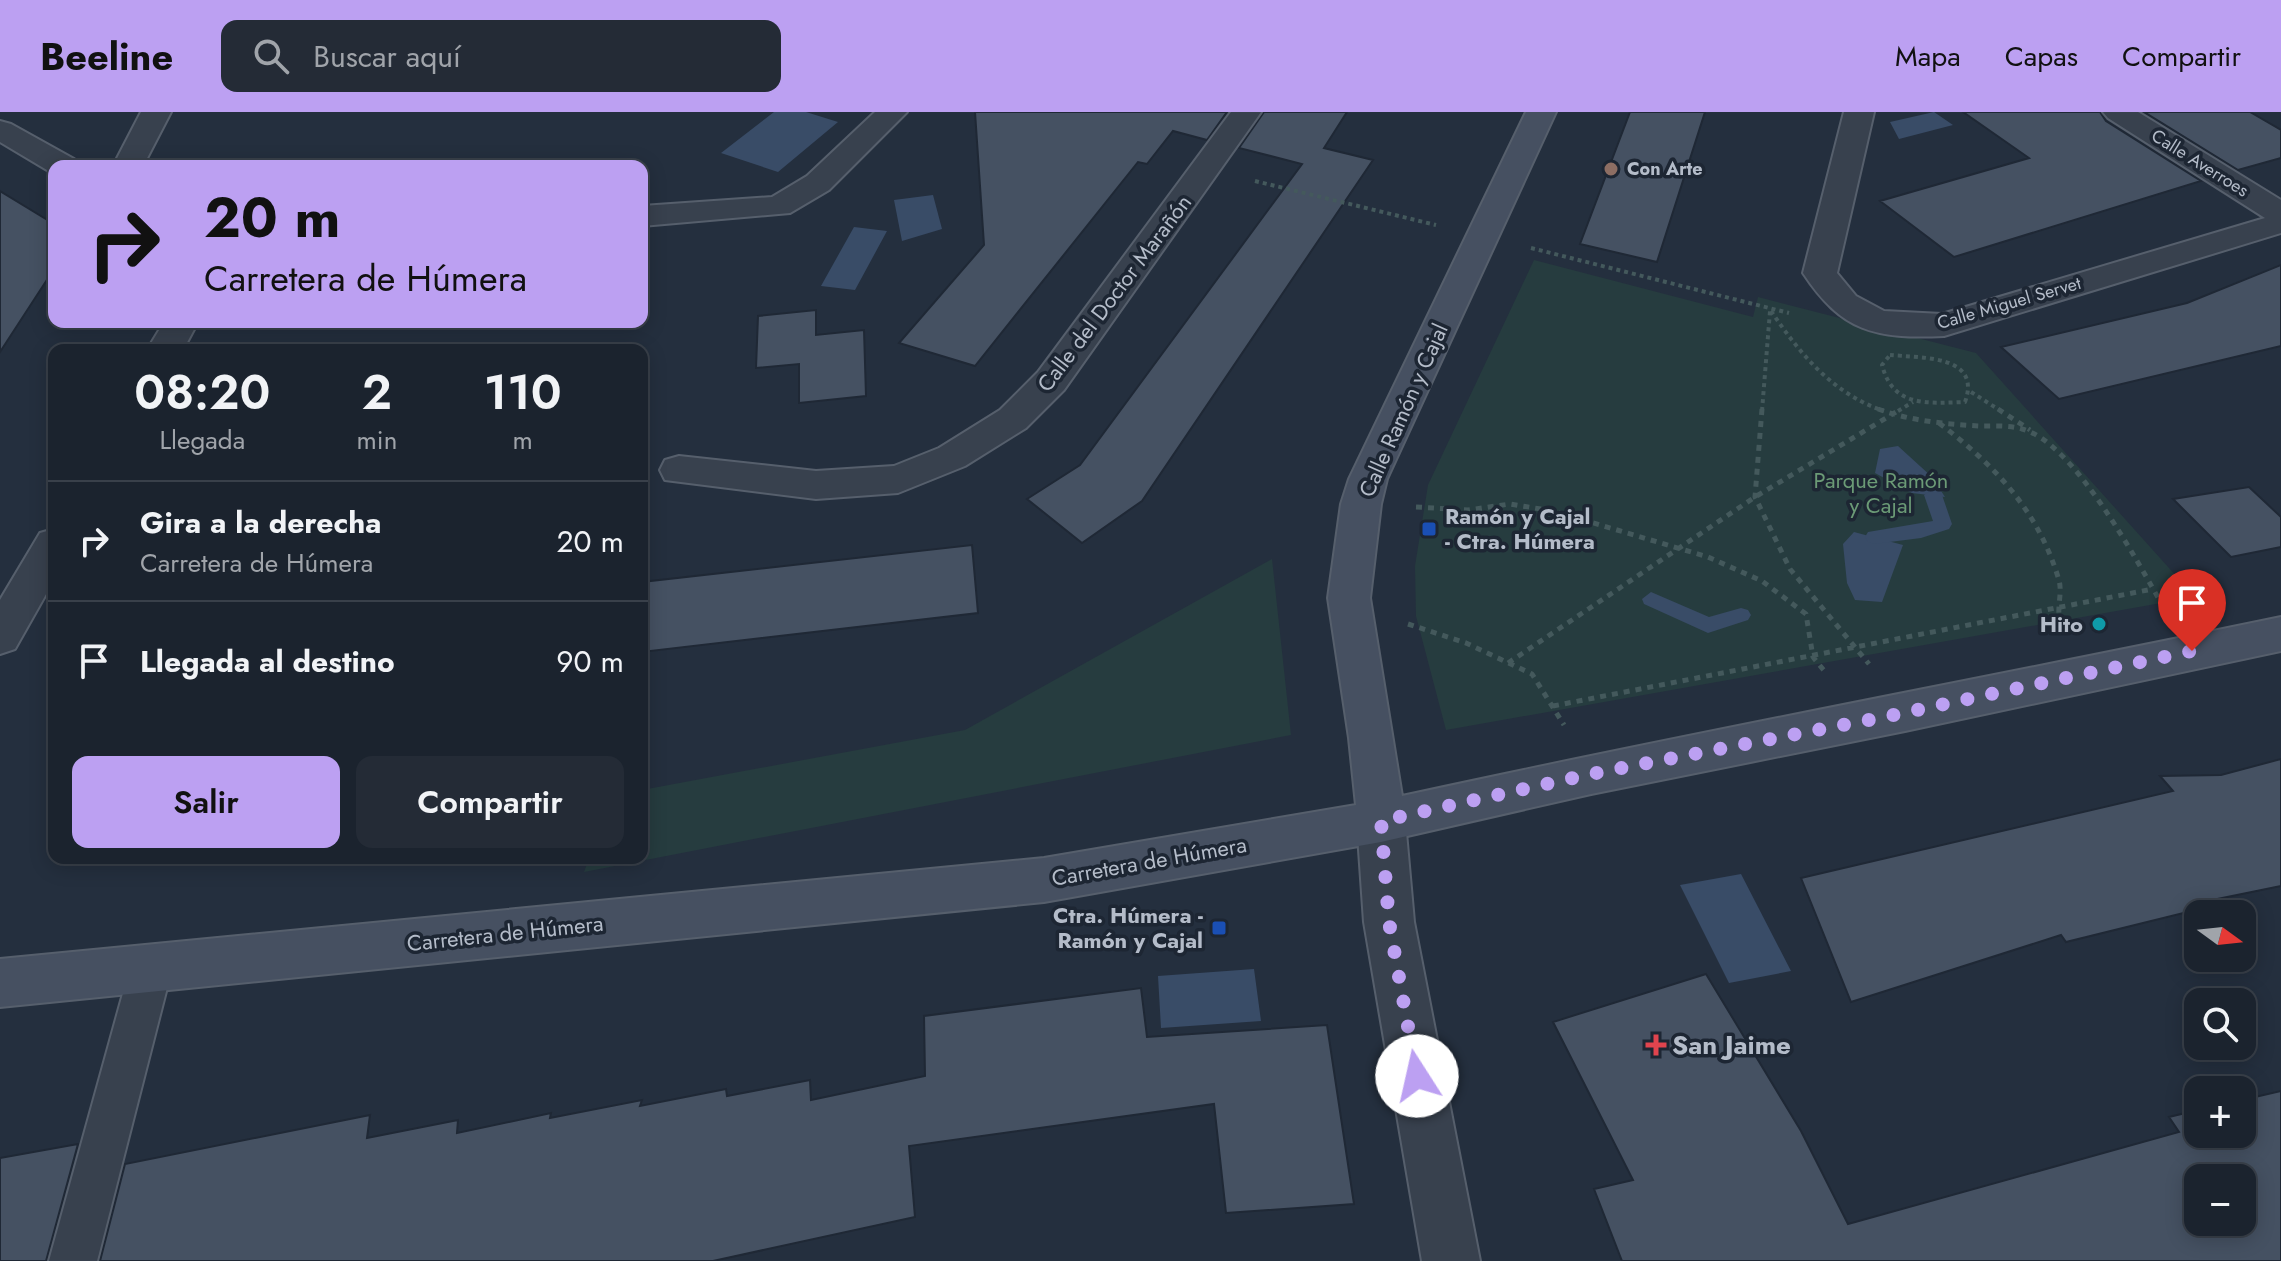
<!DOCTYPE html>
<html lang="es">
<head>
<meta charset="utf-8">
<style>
  :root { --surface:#1b232e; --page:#242b36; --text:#f1f3f6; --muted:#a0a4aa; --line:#39404a; --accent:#bca0f2 }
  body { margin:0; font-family:Jost,sans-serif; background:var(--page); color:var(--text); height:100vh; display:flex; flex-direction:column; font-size:30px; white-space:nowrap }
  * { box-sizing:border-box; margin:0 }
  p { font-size:26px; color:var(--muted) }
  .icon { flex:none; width:44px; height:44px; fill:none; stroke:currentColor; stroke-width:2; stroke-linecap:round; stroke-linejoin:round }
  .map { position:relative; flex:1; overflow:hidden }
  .sheet { position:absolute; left:48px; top:232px; width:600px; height:520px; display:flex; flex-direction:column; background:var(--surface); border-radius:16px; box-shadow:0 4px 20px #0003,0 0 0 2px var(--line) }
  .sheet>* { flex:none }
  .guide { position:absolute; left:48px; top:48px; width:600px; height:168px; border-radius:16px; box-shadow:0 4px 20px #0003,0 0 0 2px var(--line); background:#bca0f2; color:#111; overflow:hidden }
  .needle { width:52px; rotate:105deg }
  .buttons { position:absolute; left:2184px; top:788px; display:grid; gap:16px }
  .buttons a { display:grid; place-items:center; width:72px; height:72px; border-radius:16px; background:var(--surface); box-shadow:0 4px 20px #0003,0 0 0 2px var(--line); font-size:40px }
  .pin { position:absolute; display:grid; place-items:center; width:68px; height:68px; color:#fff; margin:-82px -34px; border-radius:50% 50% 50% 0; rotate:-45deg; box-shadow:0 0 8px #0007 }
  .pin .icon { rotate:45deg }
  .me { position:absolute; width:88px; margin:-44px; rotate:350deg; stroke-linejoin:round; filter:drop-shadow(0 0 6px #0008) }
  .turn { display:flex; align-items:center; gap:28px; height:168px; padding:0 24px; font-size:36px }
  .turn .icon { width:104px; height:104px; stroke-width:2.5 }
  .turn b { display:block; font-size:56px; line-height:68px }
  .eta { display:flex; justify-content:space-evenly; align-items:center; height:136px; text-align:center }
  .eta b { font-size:48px; font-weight:600; line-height:56px }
  .button { display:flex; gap:16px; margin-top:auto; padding:16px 24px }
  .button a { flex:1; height:92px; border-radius:16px; background:var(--accent); color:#111; font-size:32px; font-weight:600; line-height:92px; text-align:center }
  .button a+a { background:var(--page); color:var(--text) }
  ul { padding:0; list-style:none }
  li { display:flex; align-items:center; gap:24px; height:120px; padding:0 24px; border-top:2px solid var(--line) }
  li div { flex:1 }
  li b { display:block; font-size:30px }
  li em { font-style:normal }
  header { display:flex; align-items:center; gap:48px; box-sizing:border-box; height:112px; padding:0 40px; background:var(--accent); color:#111 }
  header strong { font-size:38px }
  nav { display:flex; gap:44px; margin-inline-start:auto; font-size:28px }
  .search { width:560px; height:72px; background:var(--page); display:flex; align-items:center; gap:20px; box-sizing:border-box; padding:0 28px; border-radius:16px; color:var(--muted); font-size:30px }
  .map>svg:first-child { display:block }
  .green { fill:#263c3f }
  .water { fill:#394c67 }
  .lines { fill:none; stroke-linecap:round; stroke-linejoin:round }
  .stream { fill:#394c67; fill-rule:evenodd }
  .building { fill:#455162; stroke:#1f2835; stroke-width:2; fill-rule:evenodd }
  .lane-casing { stroke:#565f6c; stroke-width:4 }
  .street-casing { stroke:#565f6c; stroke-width:4 }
  .secondary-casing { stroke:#565f6c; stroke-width:4 }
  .path-far1 { stroke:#44595c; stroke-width:4; stroke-dasharray:4 4; stroke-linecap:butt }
  .path { stroke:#44595c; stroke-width:5; stroke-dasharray:6 6; stroke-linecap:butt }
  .lane { fill:#38414e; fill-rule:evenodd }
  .street { fill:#38414e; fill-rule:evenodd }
  .secondary { fill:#465061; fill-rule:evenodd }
  .route { stroke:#bca0f2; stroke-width:14; stroke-dasharray:0 25.2 }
  .education-dot { fill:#8d6e63; stroke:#1d2633; stroke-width:3 }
  .transit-dot { fill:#1a4fb4; stroke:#1d2633; stroke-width:3 }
  .culture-dot { fill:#0f9aa8; stroke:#1d2633; stroke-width:3 }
  .health-dot { fill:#e0444e; stroke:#1d2633; stroke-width:3 }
  .labels { text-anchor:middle; stroke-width:7; stroke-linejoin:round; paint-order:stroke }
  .far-street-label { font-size:18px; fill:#b4bcc9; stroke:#1d2633 }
  .far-poi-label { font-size:18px; font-weight:bold; fill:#b4bcc9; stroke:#1d2633; text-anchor:start }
  .street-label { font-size:22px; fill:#b4bcc9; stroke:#1d2633 }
  .park-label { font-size:22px; fill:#6b9a76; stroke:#1d2633 }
  .poi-label { font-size:22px; font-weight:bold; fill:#b4bcc9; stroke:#1d2633; text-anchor:end }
  .near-poi-label { font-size:26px; font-weight:bold; fill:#b4bcc9; stroke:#1d2633; text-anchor:start }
</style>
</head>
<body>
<header>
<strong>Beeline</strong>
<div class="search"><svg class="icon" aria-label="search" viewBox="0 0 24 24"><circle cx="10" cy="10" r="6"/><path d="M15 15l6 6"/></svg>Buscar aquí</div>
<nav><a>Mapa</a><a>Capas</a><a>Compartir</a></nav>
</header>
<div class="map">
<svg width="2281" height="1149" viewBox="0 0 2281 1149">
  <rect width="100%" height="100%" fill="#242f3e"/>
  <!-- green -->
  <path class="green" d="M1534,148L1753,205L1758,185L1976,241L2195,485L1446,618L1416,504L1415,454L1428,373Z
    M1272,447L1291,623L584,760L589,746H642V678L965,618Z"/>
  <!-- water -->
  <path class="water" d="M774,0H806L838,10L778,60L721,41Z
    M1934,0L1953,13L1899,27L1890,10Z
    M933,83L942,117L902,129L894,88Z
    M854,115L887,119L855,178L821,174Z
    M1898,334L1932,365L1945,385L1912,381L1875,361L1880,337Z
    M1854,420L1903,433L1882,490L1855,488L1847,471L1843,432Z
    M1741,762L1791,859L1729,871L1680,773Z
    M1254,857L1261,909L1161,916L1158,864Z"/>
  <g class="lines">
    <!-- stream -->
    <path class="stream" d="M1933,377L1942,383L1952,412L1949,417L1921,426L1874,432L1868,430L1865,425L1868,420L1933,409L1924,383Z
      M1651,480L1709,505L1741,496L1748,498L1751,503L1748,508L1708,521L1644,492L1642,487Z"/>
  </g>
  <!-- building -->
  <path class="building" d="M975,0H1227L1207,28L1173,19L1147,52L1138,50L975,254L899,231L984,133Z
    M1264,0H1347L1324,36L1373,48L1142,389L1082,431L1027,387L1080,353L1302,52L1239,36Z
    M1630,0H1705L1657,150L1580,132Z
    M1963,0H2100L2106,9L2201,69L1954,145L1880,89L2029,46Z
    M2144,0H2250L2281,18V46L2238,58Z
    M0,79L54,112V157L0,240Z
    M2281,153V234L2059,287L2001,235L2187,191Z
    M816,198V223L864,218L866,284L799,291V252L756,256L758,204Z
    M2249,375L2281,405V435L2231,445L2173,387Z
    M972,433L978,501L642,540V470Z
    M2281,647V774L2208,789L2212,794L2066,830L2061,823L1851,890L1801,766L2173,679L2160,664L2221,663Z
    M1706,862L1801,1019L1848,1112L2179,1020L2169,1005L2198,998V1022H2242V988L2281,979V1149H1622L1594,1077L1633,1068L1553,910ZM2198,1066H2242V1110H2198Z
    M1141,876L1147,925L1327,913L1354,1092L1226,1101L1214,992L909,1034L915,1105L713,1149H100L125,1052L370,1003L367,1026L458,1008L457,1021L551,1001L550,1006L642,988L640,994L726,977L727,984L810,968L811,988L925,964L924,904Z
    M78,1032L46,1149H0V1046Z"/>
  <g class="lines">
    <defs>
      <path id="lane" d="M151,836L166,842L172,856L97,1149H49L130,856L136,842Z"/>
      <path id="street" d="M141,0H171L143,54H113Z
        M875,0H907L829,78L790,101L642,114V94L772,85L807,64Z
        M1231,0H1261L1064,278L1026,316L965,354L898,381L816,387L665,368L660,358L665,348L679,344L816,359L894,354L939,336L1000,298L1038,260Z
        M1844,0H1874L1837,161L1856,184L1884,199L1942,202L2265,106L2108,6L2103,0H2138L2281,88V121L1944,224C1875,227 1842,220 1803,161Z
        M0,9L11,12L74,47L78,54H54L52,61L0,30Z
        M164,210H198L183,238H147Z
        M54,417V468L15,537L0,542V488L40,421Z
        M1381,688L1398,694L1405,709L1414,810L1480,1149H1422L1364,810L1357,709L1364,694Z"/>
      <path id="secondary" d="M1526,0H1556L1387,367L1381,392L1370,486L1402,684C1694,620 1988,566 2281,505V539L1905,619L1591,682L1381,730L1044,790L0,895V847L1044,746L1356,693L1349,626L1328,486L1341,392L1349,367Z"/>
    </defs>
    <!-- lane casing -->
    <use href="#lane" class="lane-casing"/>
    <!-- street casing -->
    <use href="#street" class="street-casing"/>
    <!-- secondary casing -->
    <use href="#secondary" class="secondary-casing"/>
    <!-- path-far1 -->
    <path class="path-far1" d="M1255,69L1436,113
      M1531,136L1789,201
      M1771,199C1800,242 1833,282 1884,299
      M1890,243C1922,246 1982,243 1965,290C1928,291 1893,296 1882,253Z
      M1971,280L2001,299
      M1762,299L1770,199
      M1898,299L1913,290"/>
    <!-- path -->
    <path class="path" d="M1762,297L1755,385L1790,457L1869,552
      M1878,297C1911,309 1945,312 1980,314C1994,314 2009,313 2022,317C2074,330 2138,451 2164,496
      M1998,297L2030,318
      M1939,311C1994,353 2037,397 2058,465C2064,481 2055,496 2061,513
      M1416,395L1468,398L1510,392L1553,399L1708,445L1762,469L1806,502L1813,545L1826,561
      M1408,512L1466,531L1532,562L1564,613
      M1508,551L1755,385L1901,297
      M1553,594L2153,477"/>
    <!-- lane -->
    <use href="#lane" class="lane"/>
    <!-- street -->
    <use href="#street" class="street"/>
    <!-- secondary -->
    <use href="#secondary" class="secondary"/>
  </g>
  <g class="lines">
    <!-- route -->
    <path class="route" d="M1417,964L1389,810L1381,709L1591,662L1884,605L2192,539"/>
  </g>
  <!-- markers -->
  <circle class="education-dot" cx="1611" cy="57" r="8"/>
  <g class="transit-dot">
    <rect x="1421" y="409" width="16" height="16" rx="4"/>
    <rect x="1211" y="808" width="16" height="16" rx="4"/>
  </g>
  <circle class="culture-dot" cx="2099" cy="512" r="8"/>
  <path class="health-dot" d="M1652 921h8v8h8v8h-8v8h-8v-8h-8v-8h8z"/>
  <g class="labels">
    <!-- far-street labels -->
    <g class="far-street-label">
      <text transform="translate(2200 51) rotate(32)" y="6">Calle Averroes</text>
      <text transform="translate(2009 191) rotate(-16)" y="6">Calle Miguel Servet</text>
    </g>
    <!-- far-poi labels -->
    <g class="far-poi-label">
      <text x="1627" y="63">Con Arte</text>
    </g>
    <!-- street labels -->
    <g class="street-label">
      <text transform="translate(1114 181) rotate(-53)" y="8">Calle del Doctor Marañón</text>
      <text transform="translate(1403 298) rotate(-66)" y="8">Calle Ramón y Cajal</text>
      <text transform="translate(1149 749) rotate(-10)" y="8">Carretera de Húmera</text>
      <text transform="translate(505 821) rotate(-6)" y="8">Carretera de Húmera</text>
    </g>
    <!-- park labels -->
    <g class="park-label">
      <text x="1881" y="376">Parque Ramón<tspan x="1881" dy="25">y Cajal</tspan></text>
    </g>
    <!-- poi labels -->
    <g class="poi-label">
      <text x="1445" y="412" text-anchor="start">Ramón y Cajal<tspan x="1445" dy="25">- Ctra. Húmera</tspan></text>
      <text x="2083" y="520">Hito</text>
      <text x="1203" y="811">Ctra. Húmera -<tspan x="1203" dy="25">Ramón y Cajal</tspan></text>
    </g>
    <!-- near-poi labels -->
    <g class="near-poi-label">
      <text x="1672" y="942">San Jaime</text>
    </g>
  </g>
</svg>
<div class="buttons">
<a><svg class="needle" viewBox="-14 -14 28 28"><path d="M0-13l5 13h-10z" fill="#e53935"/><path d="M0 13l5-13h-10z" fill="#a0a4aa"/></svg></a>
<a><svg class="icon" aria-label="search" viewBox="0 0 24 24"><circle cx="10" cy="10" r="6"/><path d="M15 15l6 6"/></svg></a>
<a>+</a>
<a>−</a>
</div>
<div class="pin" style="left:2192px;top:539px;background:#d93025"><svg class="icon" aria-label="arrive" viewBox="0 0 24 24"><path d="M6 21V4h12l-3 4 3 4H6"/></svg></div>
<svg class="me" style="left:1417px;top:964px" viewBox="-20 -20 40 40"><circle r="19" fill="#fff"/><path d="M0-13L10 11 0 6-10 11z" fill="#bca0f2"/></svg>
<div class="guide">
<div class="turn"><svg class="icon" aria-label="right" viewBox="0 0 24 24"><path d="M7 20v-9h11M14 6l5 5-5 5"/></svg><div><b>20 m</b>Carretera de Húmera</div></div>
</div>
<section class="sheet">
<div class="eta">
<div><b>08:20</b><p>Llegada</p></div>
<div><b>2</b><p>min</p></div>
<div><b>110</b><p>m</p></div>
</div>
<ul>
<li><svg class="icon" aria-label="right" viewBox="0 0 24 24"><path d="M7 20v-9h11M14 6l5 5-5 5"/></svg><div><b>Gira a la derecha</b><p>Carretera de Húmera</p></div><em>20 m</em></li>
<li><svg class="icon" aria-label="arrive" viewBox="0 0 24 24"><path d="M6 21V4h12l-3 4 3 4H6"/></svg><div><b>Llegada al destino</b></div><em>90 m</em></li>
</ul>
<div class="button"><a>Salir</a><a>Compartir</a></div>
</section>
</div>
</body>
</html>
